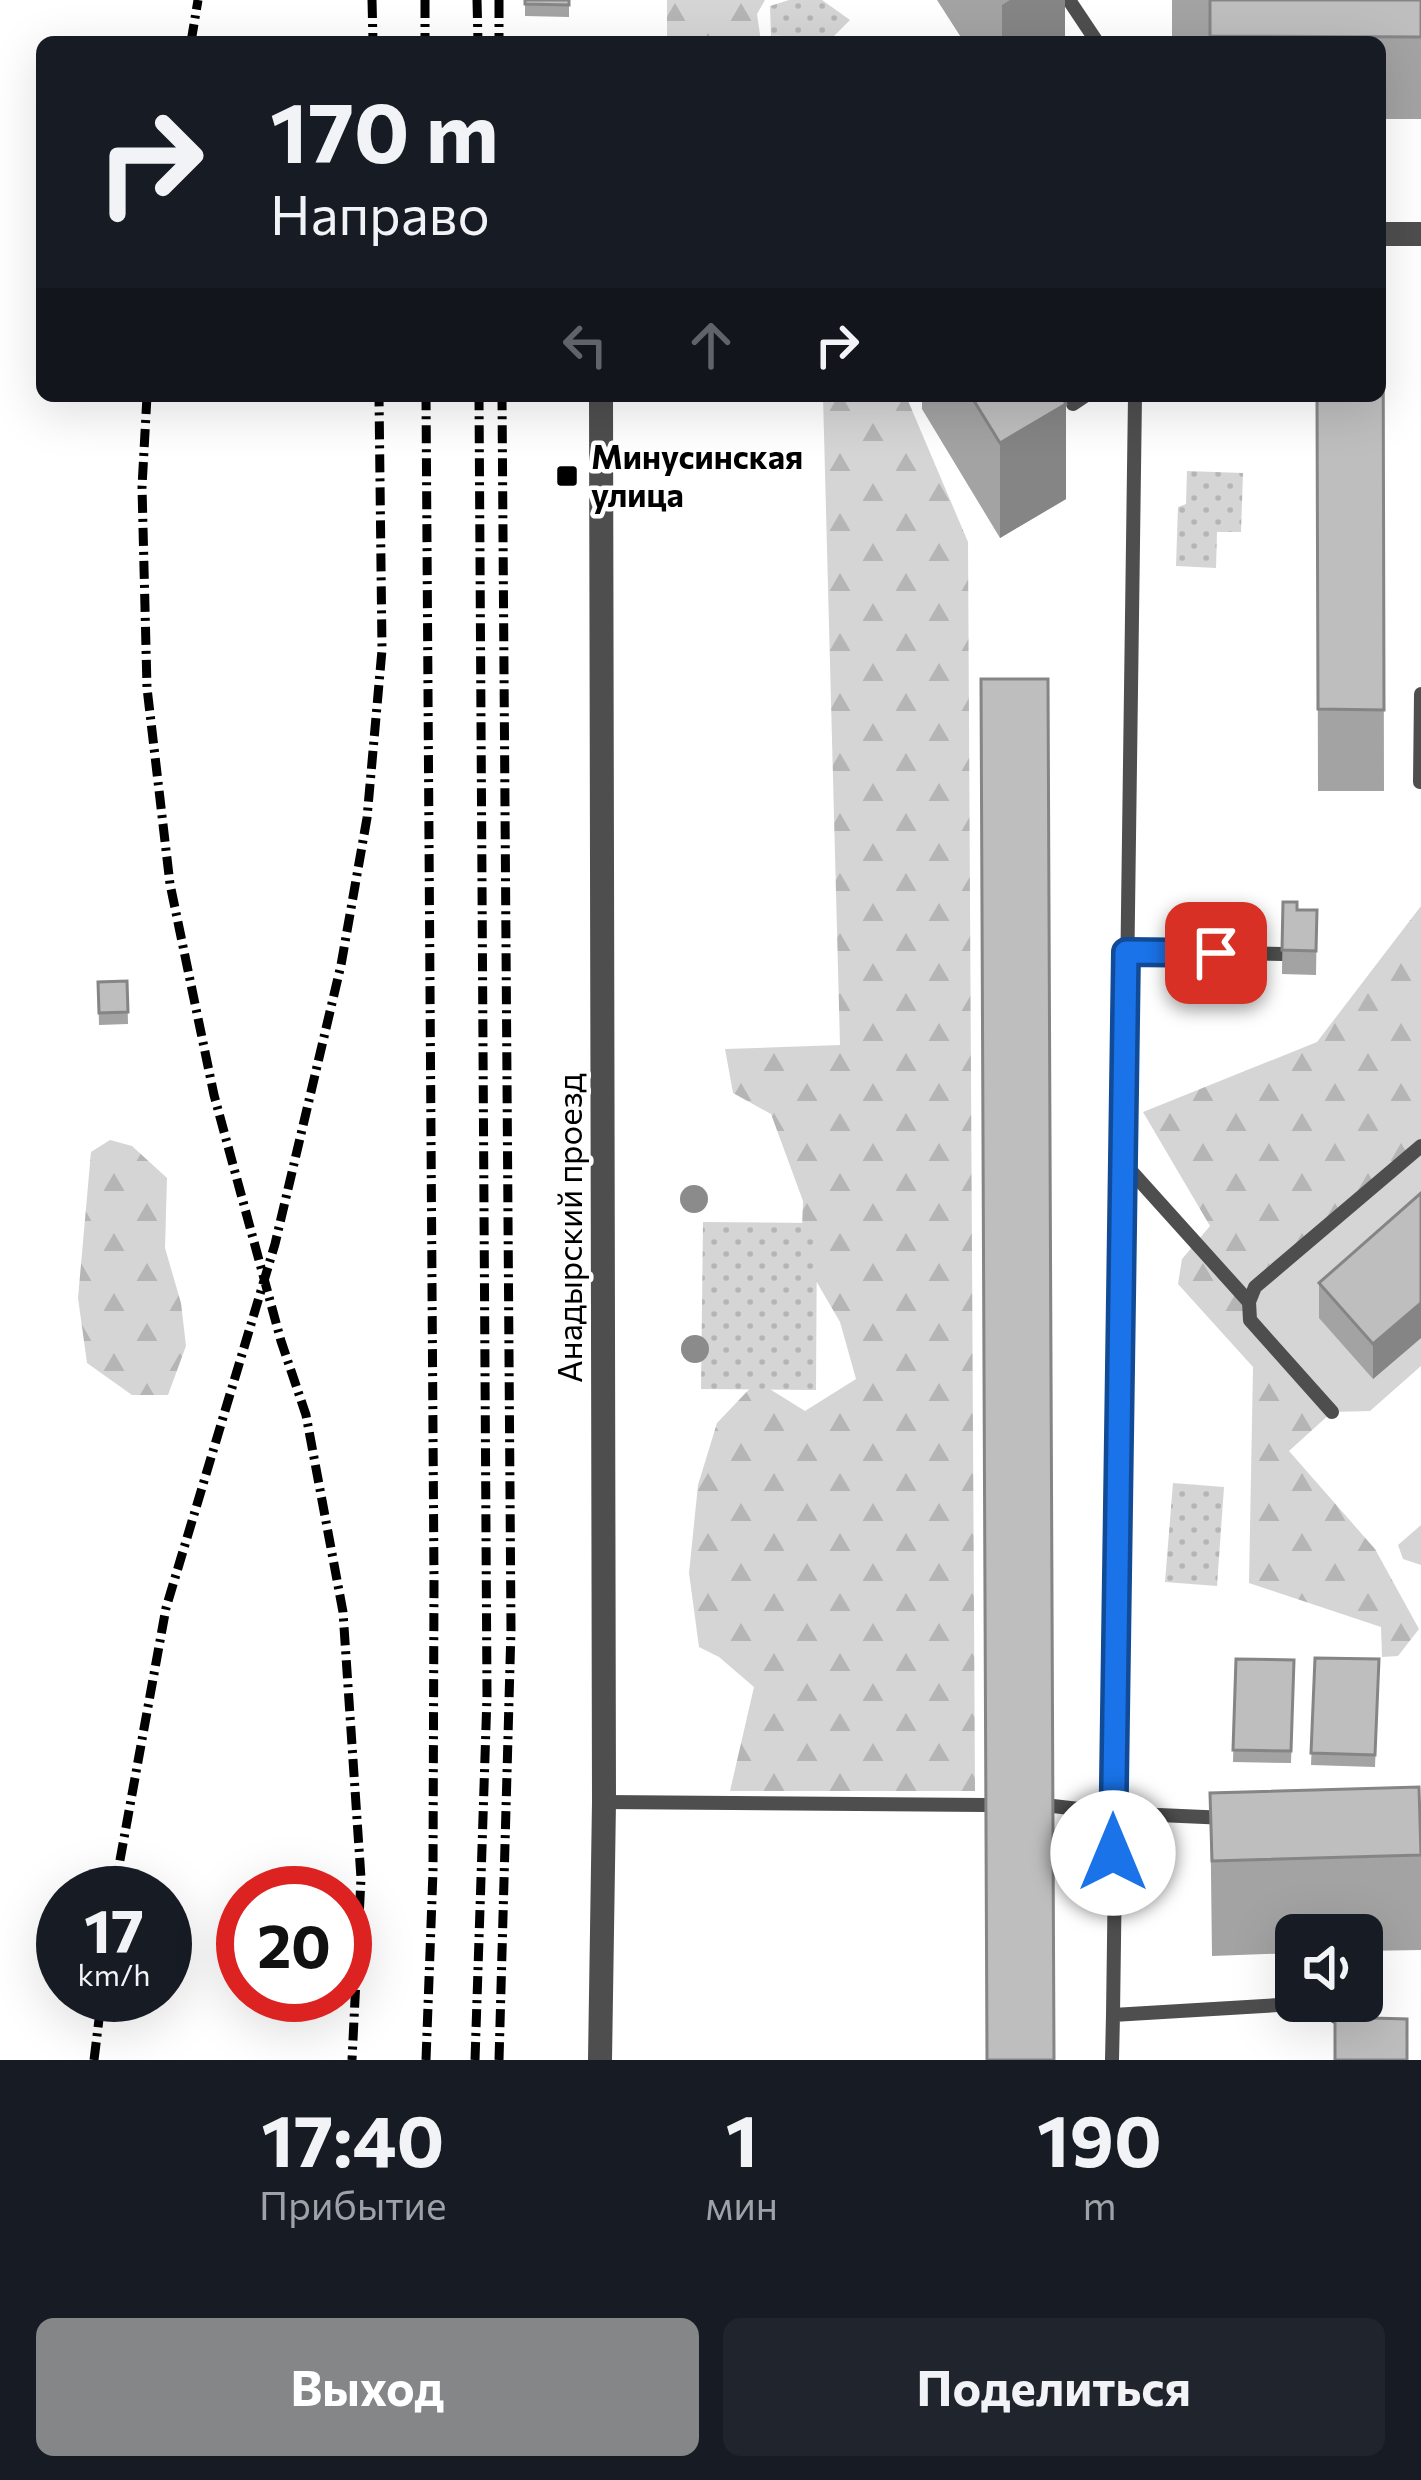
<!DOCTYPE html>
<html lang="ru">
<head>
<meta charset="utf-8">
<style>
  :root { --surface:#171b24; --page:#20242c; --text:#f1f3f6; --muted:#9ea1a6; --accent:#858687 }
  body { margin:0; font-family:Commissioner,sans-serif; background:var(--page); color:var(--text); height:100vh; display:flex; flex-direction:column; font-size:45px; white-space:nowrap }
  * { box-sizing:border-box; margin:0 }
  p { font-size:39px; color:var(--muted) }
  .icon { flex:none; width:66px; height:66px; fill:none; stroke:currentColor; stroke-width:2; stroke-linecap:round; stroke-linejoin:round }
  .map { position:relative; height:2060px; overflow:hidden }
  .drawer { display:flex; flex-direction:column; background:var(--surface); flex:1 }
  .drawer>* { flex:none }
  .guide { position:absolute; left:36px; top:36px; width:1350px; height:366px; border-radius:18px; box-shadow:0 12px 48px #0002; background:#171b24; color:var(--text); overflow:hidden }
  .buttons { position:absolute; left:1275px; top:1914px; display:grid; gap:24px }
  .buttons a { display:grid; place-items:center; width:108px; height:108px; border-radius:18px; background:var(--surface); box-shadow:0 12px 48px #0002; font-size:60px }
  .speed { position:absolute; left:36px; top:1866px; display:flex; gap:24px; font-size:60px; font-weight:700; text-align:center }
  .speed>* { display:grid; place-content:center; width:156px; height:156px; border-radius:50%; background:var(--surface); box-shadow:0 12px 48px #0002; line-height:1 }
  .speed small { font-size:30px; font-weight:400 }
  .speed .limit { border:18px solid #d22; background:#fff; color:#111 }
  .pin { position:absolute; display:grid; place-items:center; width:102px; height:102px; color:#fff; margin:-51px; border-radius:24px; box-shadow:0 6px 18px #0006 }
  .me { position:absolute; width:132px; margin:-66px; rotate:0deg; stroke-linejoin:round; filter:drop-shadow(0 0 9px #0008) }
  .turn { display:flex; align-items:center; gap:42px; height:252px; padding:0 36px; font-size:54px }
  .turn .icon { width:156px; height:156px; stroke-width:2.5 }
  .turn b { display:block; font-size:84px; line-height:102px }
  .lanes { display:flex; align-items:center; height:114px; padding:0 36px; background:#0003; justify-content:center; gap:60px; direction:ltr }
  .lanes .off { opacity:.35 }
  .eta { display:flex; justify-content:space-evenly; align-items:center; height:204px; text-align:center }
  .eta b { font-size:72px; font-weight:700; line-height:84px }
  .action { display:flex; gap:24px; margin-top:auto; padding:24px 36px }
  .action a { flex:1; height:138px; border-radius:18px; background:var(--accent); color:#fff; font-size:48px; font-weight:700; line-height:138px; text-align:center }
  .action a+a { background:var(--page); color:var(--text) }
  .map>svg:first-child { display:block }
  .grass { fill:#d5d5d5 }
  .forest { fill:url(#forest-firs) }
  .park { fill:url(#park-dots) }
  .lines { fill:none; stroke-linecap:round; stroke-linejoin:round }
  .service { stroke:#4e4e4e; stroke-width:14 }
  .minor { stroke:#4e4e4e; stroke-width:24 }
  .tertiary { stroke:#4e4e4e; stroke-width:24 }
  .rail { stroke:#000; stroke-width:9; stroke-dasharray:18 6 3 6; stroke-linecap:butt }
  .tree { fill:#8b8b8b }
  .wall { fill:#a3a3a3 }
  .shaded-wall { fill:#858585 }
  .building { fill:#bebebe; stroke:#858585; stroke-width:3 }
  .route-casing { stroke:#114b97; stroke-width:30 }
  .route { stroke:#1a73e8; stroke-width:21 }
  .poi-dot { fill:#000; stroke:#fff; stroke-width:4.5 }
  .labels { text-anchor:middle; stroke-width:9; stroke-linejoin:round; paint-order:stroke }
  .poi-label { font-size:33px; font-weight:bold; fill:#000; stroke:#fff; text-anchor:start }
  .street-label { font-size:33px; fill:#000; stroke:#fff }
</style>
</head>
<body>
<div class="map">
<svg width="1421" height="2060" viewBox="0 0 1421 2060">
  <defs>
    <pattern id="forest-firs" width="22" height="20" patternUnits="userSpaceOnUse" patternTransform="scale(3)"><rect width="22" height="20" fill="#d5d5d5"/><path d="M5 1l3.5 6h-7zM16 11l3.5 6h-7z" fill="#b5b5b5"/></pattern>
    <pattern id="park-dots" width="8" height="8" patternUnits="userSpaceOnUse" patternTransform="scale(3)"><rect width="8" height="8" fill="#d5d5d5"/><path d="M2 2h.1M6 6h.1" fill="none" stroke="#b5b5b5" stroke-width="1.8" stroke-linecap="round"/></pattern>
  </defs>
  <rect width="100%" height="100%" fill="#fff"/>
  <!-- grass -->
  <path class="grass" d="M1421,1146V1366L1370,1411L1332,1412L1250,1320L1255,1287Z
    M1421,1525V1565L1403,1559L1398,1545Z"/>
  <!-- forest -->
  <path class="forest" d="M667,0H765L757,14L761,42H667Z
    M823,396H906L968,542L975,1791H730L754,1687L719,1657L699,1647L689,1573L698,1485L717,1423L757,1381L805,1411L856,1379L840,1322L801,1255L803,1201L771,1114L733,1093L725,1049L840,1045Z
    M1421,906V1146L1255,1287L1250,1320L1332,1412L1289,1451L1375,1549L1419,1629L1398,1656L1382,1657L1381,1627L1249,1583L1253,1367L1178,1284L1182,1259L1210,1226L1143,1112L1317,1042Z
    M110,1140L132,1146L167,1178L165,1248L181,1303L186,1346L168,1395H132L87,1363L78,1298L91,1152Z"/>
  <!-- park -->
  <path class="park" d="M789,0H822L850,20L828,42C808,42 790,34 771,36L770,6Z
    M1187,471L1243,473L1241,532H1217L1216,568L1176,566L1178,507L1186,504Z
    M703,1222L817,1223L816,1390L701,1389Z
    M1173,1483L1224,1487L1217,1586L1165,1582Z"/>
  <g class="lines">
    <!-- service -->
    <path class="service" d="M1069,0L1097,42
      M1073,404L1085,396
      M1420,782L1421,694
      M1126,952L1283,954
      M1122,1161L1249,1302
      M1332,1412L1250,1320L1249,1302L1255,1287L1421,1146
      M604,1802L986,1805
      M1053,1806L1113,1813L1227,1818
      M1113,2015L1135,396
      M1112,2060L1113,2015L1313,2003L1351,2026"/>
    <!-- minor -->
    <path class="minor" d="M1380,234H1421"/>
    <!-- tertiary -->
    <path class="tertiary" d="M600,2060L604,1802L601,396"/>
    <!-- rail -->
    <path class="rail" d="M372,0L373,42
      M425,0V42
      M477,0L478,42
      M499,0V42
      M191,42L198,0
      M147,396L142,487L147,688L170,884L214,1095L281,1341L306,1415L343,1612L361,1878L352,2060
      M114,1893L166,1608L275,1244L341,965L367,818L382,650L379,396
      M94,2060L102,1995
      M426,2060L433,1871L434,1580L426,396
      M475,2060L487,1696L479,396
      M499,2060L511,1629L502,396"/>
  </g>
  <!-- trees -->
  <g class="tree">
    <circle cx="694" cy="1199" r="14"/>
    <circle cx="695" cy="1349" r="14"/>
  </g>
  <!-- wall -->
  <path class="wall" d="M525,0H569V17L525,16Z
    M937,0H1065V42H964Z
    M1172,0H1421V119H1380V42H1172Z
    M1383,288L1384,791H1318L1317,396Z
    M922,396H1061L1066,499L1000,538L922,409Z
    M1283,902L1297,910H1317L1316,975L1282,974Z
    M127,981L128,1024L99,1025L98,982Z
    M1421,1193V1338L1373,1379L1319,1318V1283Z
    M1315,1658L1379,1659L1375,1767L1311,1765Z
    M1236,1659L1294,1660L1291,1763L1233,1762Z
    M1210,1793L1421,1855V1950L1362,1951V1935H1296V1953L1212,1956Z"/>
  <!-- shaded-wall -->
  <path class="shaded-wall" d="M1010,0H1065V42H1002V5Z
    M1066,404V499L1000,538V443Z
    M1421,1303V1338L1373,1379V1344Z"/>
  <!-- building -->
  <path class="building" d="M525,0H569V5L525,4Z
    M1210,0H1421V37L1210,36Z
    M1380,288H1383L1384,710L1318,709L1317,396H1380Z
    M971,396H1061L1066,404L1000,443Z
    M981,679H1048L1054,2060H987Z
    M1283,902H1297V910H1317L1316,951L1282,950Z
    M127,981L128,1012L99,1013L98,982Z
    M1421,1193V1303L1373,1344L1319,1283Z
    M1315,1658L1379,1659L1375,1755L1311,1753Z
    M1236,1659L1294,1660L1291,1751L1233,1750Z
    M1419,1787L1421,1855L1212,1861L1210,1793Z
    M1335,2017L1407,2019V2060H1335Z"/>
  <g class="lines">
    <defs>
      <path id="route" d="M1113,1853L1126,952L1216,953"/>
    </defs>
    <!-- route casing -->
    <use href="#route" class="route-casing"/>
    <!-- route -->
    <use href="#route" class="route"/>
  </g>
  <!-- markers -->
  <rect class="poi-dot" x="555" y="464" width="24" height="24" rx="6"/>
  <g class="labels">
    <!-- poi labels -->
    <g class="poi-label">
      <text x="591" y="469">Минусинская<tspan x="591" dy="38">улица</tspan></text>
    </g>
    <!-- street labels -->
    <g class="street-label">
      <text transform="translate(570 1228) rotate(-90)" y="12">Анадырский проезд</text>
    </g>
  </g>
</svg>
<div class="buttons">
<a><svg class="icon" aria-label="sound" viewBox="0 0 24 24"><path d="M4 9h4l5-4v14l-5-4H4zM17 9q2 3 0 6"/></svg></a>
</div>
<div class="speed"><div>17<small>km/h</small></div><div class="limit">20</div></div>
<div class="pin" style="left:1216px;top:953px;background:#d93025"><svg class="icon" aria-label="arrive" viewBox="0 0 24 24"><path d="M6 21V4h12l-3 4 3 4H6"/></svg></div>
<svg class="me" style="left:1113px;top:1853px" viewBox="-20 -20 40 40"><circle r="19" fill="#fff"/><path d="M0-13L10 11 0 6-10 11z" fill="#1a73e8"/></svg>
<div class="guide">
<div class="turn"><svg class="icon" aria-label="right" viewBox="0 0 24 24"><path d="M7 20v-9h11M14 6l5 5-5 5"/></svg><div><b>170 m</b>Направо</div></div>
<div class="lanes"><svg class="icon off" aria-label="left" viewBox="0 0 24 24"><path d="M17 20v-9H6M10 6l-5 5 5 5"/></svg><svg class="icon off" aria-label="ahead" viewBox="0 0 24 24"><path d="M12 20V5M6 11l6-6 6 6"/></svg><svg class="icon" aria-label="right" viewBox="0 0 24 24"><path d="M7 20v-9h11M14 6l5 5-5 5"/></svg></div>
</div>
</div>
<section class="drawer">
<div class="eta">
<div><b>17:40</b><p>Прибытие</p></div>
<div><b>1</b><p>мин</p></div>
<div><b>190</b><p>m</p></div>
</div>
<div class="action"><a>Выход</a><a>Поделиться</a></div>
</section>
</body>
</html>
